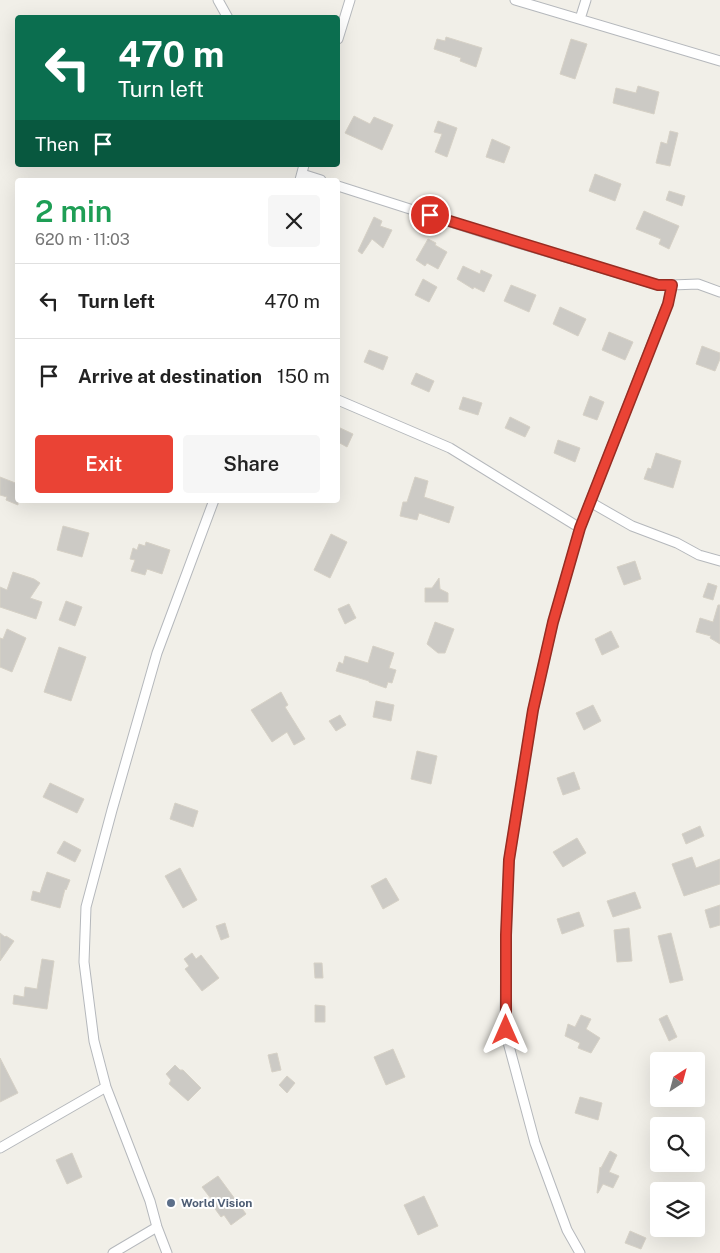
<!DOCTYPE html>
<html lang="en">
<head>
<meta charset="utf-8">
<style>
  :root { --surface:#fff; --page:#f6f6f6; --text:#222; --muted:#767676; --line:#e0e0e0; --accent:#ea4335 }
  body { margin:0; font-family:"Public Sans",sans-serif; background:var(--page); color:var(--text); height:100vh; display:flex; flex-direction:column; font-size:19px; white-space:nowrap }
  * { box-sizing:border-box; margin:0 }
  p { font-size:16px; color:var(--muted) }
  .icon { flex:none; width:28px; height:28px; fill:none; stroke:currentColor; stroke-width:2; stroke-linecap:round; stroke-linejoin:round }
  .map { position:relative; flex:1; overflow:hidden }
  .side { position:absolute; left:15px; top:178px; width:325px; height:325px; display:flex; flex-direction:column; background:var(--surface); border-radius:5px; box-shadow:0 5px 20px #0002 }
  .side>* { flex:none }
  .hud { position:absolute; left:15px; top:15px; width:325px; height:152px; border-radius:5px; box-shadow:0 5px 20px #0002; background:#0b6e4f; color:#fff; overflow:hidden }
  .needle { width:32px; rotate:36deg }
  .fabs { position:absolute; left:650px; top:1052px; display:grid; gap:10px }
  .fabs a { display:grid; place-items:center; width:55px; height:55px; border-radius:5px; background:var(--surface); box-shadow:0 5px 20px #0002; font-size:25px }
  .pin { position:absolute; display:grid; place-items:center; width:42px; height:42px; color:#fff; margin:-21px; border:2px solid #fff; border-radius:50%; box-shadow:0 1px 5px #0007 }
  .me { position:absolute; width:55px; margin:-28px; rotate:0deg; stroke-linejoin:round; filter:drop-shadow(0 0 4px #0008) }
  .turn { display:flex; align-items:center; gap:18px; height:105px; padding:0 20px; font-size:22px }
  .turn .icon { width:65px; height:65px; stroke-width:2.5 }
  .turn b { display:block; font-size:35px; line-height:42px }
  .then { display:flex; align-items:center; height:48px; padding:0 20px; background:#0003; gap:10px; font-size:19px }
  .round { display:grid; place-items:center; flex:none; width:52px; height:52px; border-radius:5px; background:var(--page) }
  .summary { display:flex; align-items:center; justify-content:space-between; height:85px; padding:0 20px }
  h1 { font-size:30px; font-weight:600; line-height:38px; color:#1e9e55 }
  .button { display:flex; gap:10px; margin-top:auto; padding:10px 20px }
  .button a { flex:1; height:58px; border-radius:5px; background:var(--accent); color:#fff; font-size:20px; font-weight:600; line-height:58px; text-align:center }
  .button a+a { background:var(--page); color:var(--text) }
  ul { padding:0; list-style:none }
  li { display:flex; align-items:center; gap:15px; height:75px; padding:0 20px; border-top:1px solid var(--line) }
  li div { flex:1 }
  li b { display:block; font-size:19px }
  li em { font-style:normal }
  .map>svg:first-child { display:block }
  .building { fill:#cccac5; stroke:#d6d1c6 }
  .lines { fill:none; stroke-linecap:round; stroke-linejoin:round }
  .street-casing { stroke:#b5b8bc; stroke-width:11 }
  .street { stroke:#fff; stroke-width:9 }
  .route-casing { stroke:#982c22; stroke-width:12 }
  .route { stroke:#ea4335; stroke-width:9 }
  .service-dot { fill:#5c6f8a; stroke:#fff; stroke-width:2 }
  .labels { text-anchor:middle; stroke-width:4; stroke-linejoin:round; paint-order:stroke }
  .service-label { font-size:12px; font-weight:bold; fill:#4e5e75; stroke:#fff; text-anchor:start }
</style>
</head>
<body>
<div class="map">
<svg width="720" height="1253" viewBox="0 0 720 1253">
  <rect width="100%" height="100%" fill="#f1efe8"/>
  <!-- building -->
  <path class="building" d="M446,37L482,48L476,67L460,61L461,58L434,49L437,39L445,41Z
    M571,39L587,44L575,79L560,74Z
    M638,86L659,92L654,114L613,103L616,88L636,93Z
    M354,116L370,124L374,117L393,125L382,150L345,133Z
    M438,121L457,128L447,157L435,152L442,134L434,132Z
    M670,131L678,133L670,166L656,163L661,142L667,144Z
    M492,139L510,147L504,163L486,157Z
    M595,174L621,184L615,201L589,191Z
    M669,191L685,196L682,206L666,200Z
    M644,211L679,226L669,249L659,244L661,239L636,229Z
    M374,217L382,221L380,226L392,230L383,248L372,239L362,254L358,251Z
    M428,239L436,243L435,245L447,252L438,269L427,263L425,266L416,260Z
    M463,266L480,274L481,270L492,275L484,292L474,287L473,289L457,279Z
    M423,279L437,287L429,302L415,295Z
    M511,285L536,295L529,312L504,301Z
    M560,307L586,319L578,336L553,324Z
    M609,332L633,342L625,360L602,350Z
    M702,346L720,353V359L715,371L696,364Z
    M369,350L388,357L383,370L364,362Z
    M416,373L434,381L429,392L411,384Z
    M590,396L604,402L597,420L583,415Z
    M463,397L482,403L478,415L459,409Z
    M510,417L530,427L525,437L505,428Z
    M338,427L353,434L347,447L338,442Z
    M558,440L580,448L575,462L554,453Z
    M656,453L681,461L673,488L644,479L648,468L651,469Z
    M0,477L18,484V505L6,500L7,497L0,495Z
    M415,477L428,481L424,497L454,507L449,523L419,513L417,520L400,516L403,502H407Z
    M63,526L89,533L82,557L57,550Z
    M331,534L347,542L330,578L314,570Z
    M146,542L170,550L162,574L147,569L145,575L131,571L135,560L130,559L133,548L137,550L139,544L145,546Z
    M635,561L641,579L624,585L617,567Z
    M13,572L34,579L40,583L30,598L42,602L36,619L0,607V587L7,590Z
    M439,578L440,589L448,593V602H425V588H432Z
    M708,583L717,586L713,600L703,597Z
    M66,601L82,607L75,626L59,620Z
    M349,604L356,618L345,624L338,609Z
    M718,605H720V644L710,638L711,636L696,632L700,618L713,622Z
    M435,622L454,629L445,653H438L427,644Z
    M7,629L26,638L12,672L0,667V638L3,639Z
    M611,631L619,647L602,655L595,639Z
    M373,646L394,653L389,668L396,670L392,683L388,682L386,688L369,682V681L336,671L339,662L343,664L345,656L368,663Z
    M59,647L86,657L71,701L44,692Z
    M281,692L288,705L285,707L305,739L294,745L287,732L272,742L251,710Z
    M376,701L394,705L391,721L373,717Z
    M593,705L601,721L584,730L576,713Z
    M340,715L346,725L336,731L329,721Z
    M417,751L437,756L431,784L411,779Z
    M574,772L580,789L563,795L557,778Z
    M50,783L84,799L77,813L43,797Z
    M175,803L198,811L193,827L170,819Z
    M700,826L704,836L686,844L682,834Z
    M577,838L586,853L563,867L553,852Z
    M64,841L81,850L75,862L57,853Z
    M692,857L696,868L720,859V884L684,896L672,864Z
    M180,868L197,900L183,908L165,876Z
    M47,872L70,880L66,890L65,889L60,908L31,900L33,891L40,893Z
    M386,878L399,900L383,909L371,886Z
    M635,892L641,908L613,917L607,901Z
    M720,905V925L710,928L705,910Z
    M579,912L584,926L562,934L557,919Z
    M225,923L229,937L221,940L216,926Z
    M629,928L632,961L617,962L614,930Z
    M0,933L5,937L6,936L14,941L0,961Z
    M671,933L683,980L670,983L658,936Z
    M192,953L196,959L201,955L219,978L202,991L185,969L189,966L184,959Z
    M42,959L54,961L47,1009L13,1004L14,995L24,997L25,987L37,989Z
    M314,963H322L323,978H315Z
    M315,1005L325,1006V1022H315Z
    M581,1015L591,1019L586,1029L600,1038L591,1053L578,1048L580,1043L565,1036L568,1024L575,1027Z
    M667,1015L677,1037L669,1041L659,1019Z
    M393,1049L405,1077L386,1085L374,1057Z
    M277,1053L281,1070L272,1072L268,1055Z
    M0,1058L18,1093L0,1102Z
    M175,1065L180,1070H183L201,1088L188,1101L169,1084L171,1080L166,1074Z
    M287,1076L295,1083L287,1093L279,1085Z
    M580,1097L602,1103L598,1120L575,1113Z
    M610,1151L617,1155L609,1172L619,1176L613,1188L603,1184L598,1193H597L600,1167L601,1168Z
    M72,1153L82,1177L67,1184L56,1160Z
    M218,1176L246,1214L231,1225L224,1215L221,1217L213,1206L215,1204L202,1187Z
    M424,1196L438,1226L418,1235L404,1205Z
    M630,1231L646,1238L641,1249L625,1243Z"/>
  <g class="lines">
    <defs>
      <path id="street" d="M218,0L228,18
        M515,0L720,61
        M580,19L586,0
        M338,39L350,0
        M302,174L321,180
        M300,180L304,165
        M338,186L485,233L658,285H672
        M338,400L450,448L580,528L553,622L533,710L509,860L506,935L505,1031L535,1143L567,1230L580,1253
        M590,502L632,526L677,543L699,555L720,561
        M580,528L668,303L672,285L698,284L720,292
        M0,1148L106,1087
        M113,1253L157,1227
        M167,1253L157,1227L150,1201L106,1087L94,1041L84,962L86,907L112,810L157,653L214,500"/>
    </defs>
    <!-- street casing -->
    <use href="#street" class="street-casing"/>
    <!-- street -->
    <use href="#street" class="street"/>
  </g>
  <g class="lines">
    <defs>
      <path id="route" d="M430,215L658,285H672L668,304L580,528L553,622L533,710L509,860L506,935V1030"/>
    </defs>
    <!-- route casing -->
    <use href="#route" class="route-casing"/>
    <!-- route -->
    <use href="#route" class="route"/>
  </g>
  <!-- markers -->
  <circle class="service-dot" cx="171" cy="1203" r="5"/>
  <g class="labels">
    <!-- service labels -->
    <g class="service-label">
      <text x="181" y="1207">World Vision</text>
    </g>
  </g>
</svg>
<div class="fabs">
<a><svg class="needle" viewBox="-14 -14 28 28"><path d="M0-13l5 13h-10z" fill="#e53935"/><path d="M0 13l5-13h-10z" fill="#767676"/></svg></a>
<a><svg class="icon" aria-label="search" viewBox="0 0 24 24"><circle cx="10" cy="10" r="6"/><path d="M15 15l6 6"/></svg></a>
<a><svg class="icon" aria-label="layers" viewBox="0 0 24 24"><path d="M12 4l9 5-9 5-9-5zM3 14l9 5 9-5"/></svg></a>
</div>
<div class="pin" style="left:430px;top:215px;background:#d93025"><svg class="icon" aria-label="arrive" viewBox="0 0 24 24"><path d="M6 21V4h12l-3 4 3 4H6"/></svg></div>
<svg class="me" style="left:506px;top:1030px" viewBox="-20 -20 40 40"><path d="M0-17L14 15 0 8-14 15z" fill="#ea4335" stroke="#fff" stroke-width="4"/></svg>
<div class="hud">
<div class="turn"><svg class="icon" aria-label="left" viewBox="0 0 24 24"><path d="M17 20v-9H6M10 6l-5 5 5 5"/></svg><div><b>470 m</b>Turn left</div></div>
<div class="then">Then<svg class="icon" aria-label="arrive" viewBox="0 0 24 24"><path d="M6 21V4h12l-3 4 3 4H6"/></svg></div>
</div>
<section class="side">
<div class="summary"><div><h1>2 min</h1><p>620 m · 11:03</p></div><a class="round"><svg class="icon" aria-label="close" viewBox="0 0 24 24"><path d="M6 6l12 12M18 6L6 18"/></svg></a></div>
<ul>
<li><svg class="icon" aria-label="left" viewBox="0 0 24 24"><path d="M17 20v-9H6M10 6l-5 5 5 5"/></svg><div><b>Turn left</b></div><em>470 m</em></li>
<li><svg class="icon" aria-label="arrive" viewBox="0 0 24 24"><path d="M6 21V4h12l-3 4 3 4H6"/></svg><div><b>Arrive at destination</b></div><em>150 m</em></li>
</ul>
<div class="button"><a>Exit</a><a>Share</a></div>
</section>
</div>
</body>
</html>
